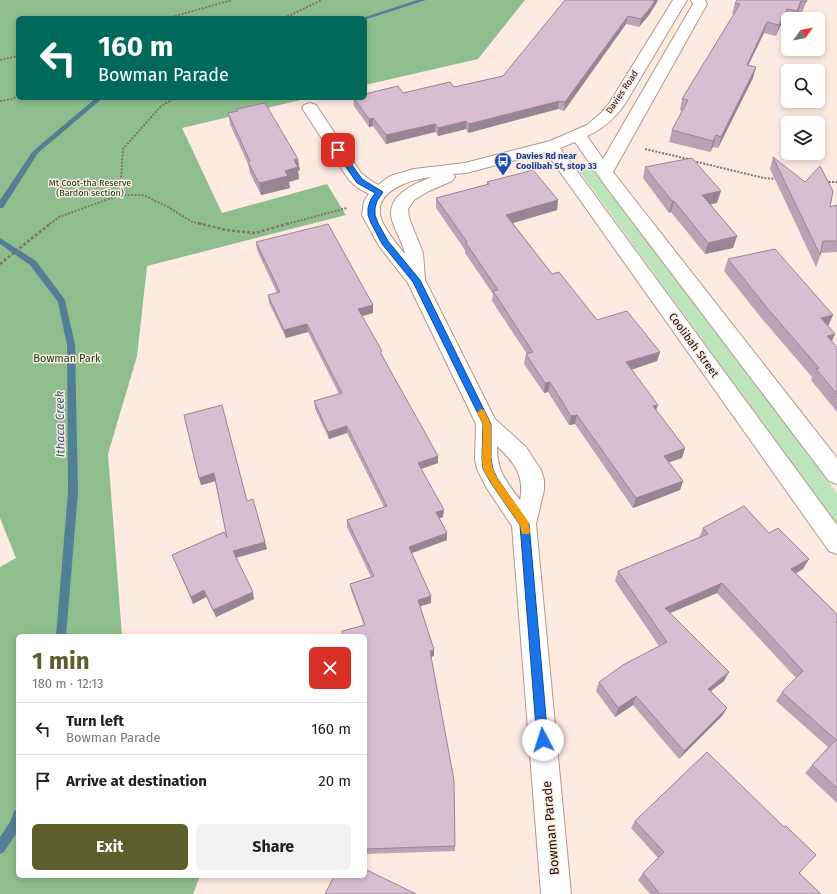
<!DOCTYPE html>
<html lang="en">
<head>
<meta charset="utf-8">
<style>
  :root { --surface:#fff; --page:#f2f2f2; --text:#202124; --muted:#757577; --line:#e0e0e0; --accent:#5c5e2c }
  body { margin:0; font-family:"Fira Sans",sans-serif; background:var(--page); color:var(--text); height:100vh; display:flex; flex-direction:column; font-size:15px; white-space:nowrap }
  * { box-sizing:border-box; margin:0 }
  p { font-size:13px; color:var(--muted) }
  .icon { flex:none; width:22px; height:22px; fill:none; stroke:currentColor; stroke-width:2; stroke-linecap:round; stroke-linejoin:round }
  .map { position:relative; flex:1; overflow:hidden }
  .drawer { position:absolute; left:16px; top:634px; width:351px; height:244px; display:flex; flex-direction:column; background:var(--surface); border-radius:6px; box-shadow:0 2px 6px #0003 }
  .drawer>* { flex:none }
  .hud { position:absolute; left:16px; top:16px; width:351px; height:84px; border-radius:6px; box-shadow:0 2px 6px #0003; background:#00695c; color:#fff; overflow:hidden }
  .needle { width:26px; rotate:57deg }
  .tools { position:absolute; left:781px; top:12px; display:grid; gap:8px }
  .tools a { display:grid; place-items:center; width:44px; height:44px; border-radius:6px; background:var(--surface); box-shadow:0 2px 6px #0003; font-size:20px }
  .pin { position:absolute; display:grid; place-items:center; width:34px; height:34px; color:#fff; margin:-17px; border-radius:8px; box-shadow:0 2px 6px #0006 }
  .me { position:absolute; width:44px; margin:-22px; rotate:355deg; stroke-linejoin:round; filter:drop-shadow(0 0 3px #0008) }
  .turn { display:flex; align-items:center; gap:14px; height:84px; padding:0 16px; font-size:18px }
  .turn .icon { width:52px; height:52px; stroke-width:2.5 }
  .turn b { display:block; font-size:28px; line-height:34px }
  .round { display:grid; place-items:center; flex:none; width:42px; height:42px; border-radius:6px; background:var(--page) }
  .head { display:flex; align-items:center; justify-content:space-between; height:68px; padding:0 16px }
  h1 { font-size:24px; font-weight:700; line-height:30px; color:var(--accent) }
  .action { display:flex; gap:8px; margin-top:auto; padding:8px 16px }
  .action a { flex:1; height:46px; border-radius:6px; background:var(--accent); color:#fff; font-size:16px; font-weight:700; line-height:46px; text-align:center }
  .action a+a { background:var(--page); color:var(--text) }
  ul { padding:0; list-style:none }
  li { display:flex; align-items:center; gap:12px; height:52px; padding:0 16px; border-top:1px solid var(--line) }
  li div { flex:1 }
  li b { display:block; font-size:15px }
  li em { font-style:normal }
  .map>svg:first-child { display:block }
  .green { fill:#bce5bb }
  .forest { fill:#8ebe8d }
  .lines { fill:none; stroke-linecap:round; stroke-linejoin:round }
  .stream { fill:#527f95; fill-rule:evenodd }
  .minor-casing { stroke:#b49788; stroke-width:2 }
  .path-far1 { stroke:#82736c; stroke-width:2; stroke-dasharray:2 1.5; stroke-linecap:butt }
  .path { stroke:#82736c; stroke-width:2.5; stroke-dasharray:3 2; stroke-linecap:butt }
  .minor { fill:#fff; fill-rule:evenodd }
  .wall { fill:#bba3b5 }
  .shaded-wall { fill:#988593 }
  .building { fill:#d9bed2; stroke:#988593 }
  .route { fill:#1a73e8; stroke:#114b97 }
  .slow { fill:#f59e0b }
  .labels { text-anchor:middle; stroke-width:3; stroke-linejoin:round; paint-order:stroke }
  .far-street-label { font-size:9px; fill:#1b100b; stroke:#fdeae1 }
  .far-transit-label { font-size:9px; font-weight:bold; fill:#164399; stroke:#fdeae1; text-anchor:start }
  .far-park-label { font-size:9px; fill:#104213; stroke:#fdeae1 }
  .street-label { font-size:11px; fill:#1b100b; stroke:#fdeae1 }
  .park-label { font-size:11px; fill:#104213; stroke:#fdeae1 }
  .water-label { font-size:12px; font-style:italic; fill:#265d75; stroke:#fdeae1 }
  .near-street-label { font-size:13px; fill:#1b100b; stroke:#fdeae1 }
</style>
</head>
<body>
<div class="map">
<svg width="837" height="894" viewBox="0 0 837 894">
  <rect width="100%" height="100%" fill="#fdeae1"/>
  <!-- green -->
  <path class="green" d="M585,166L595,169L837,493V524L580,172L582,168Z"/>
  <!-- forest -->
  <path class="forest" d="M0,0H525L478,59L365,85V18H18V98H309L182,128L222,213L327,184L346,215L147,266L137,356L108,454L122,636H18V876H200L193,894H0V567L16,558L0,518Z"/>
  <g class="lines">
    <!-- stream -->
    <path class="stream" d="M417,0H426L367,19L362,18Z
      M96,98H103L38,153L3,208H0V200L33,151Z
      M0,238L36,261L65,300L75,345L78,492L66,636H56L68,492L67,345L58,302L30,265L0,244Z
      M18,809V831L4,852L0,854V837L10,822L14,811Z"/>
    <defs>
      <path id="minor" d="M673,0H687L625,104C615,118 603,129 587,136L603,159L693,4L691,0H705L707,4L613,172L837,458V484L829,481L607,188L575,142L560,148L837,525V554L829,551L546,152L466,173L453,174L455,177L452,181L429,191L414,200L408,209L409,218L423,253L425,280L495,419L526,447L541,470L544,480V490L536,524L571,894H541L512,526L486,487L477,469L475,459L476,424L408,283L379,246L362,215L364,201L369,194L358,188L349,180L302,108L304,105L310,103L316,105L361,173L370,180L378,185L390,176L414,169L465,163L550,141L587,125L602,112L610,102ZM432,177C413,184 383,197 393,223C396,233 403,243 405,254C398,246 382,226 380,215C376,189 413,179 432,177ZM497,446C514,462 525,476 520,500C505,479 497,472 497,446Z"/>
    </defs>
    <!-- minor casing -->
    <use href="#minor" class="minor-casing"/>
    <!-- path-far1 -->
    <path class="path-far1" d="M168,18L232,0
      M284,18L322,0
      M0,60L18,56
      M0,101L12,99L18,96
      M645,149L688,159
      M693,161L764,178L776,179
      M825,182H837
      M120,195L123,149L161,106L175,98
      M50,224L59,217L120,195H143L170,208L192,222L202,224
      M287,224L347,208"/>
    <!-- path -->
    <path class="path" d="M198,223L226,230L255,233L290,223
      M0,264L51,223"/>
    <!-- minor -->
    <use href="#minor" class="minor"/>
  </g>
  <!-- wall -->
  <path class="wall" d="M807,0L802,13L798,12L795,19H788V21L783,20L776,36L764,33L748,65L753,78L718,148L713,147L710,152L669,142L672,130L682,111L680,110L682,99L734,14H732L735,3Z
    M658,1L649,15L639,27L626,24L564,111L558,109L468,133L466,129L438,136L435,132L386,144L373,126L369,127L354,106L353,98H365L403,93L454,87L503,76Z
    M237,109L300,170L298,171L299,179L289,182L290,188L261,195L250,173L248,164L230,124L228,113L237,111Z
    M773,157L830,207L837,205V252L821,253L816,267L770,169Z
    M645,167L717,203L710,204L737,236L733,248L705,254L671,212L669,213L643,178Z
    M487,182L558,200L557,210L513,223L552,274L597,320L660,352L657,361L631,370L656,410L685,448L682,458L669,462L683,481L680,490L633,508L575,424L569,425L548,392L544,393L524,364L526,354H527L492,301L493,294L465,253V250L436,208V198L487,185Z
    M256,242L373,305V313L362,316L438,463L421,469L443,517L439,518L447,533V540L412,553L431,603L420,606L434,650V656L431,657L455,846V851L365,854V636H343L342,631L364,625L351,590L350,584L371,577L347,527V520L384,507L347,433L329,439L315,409L314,401L339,394L308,332L286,338L269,303L268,295L277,293L257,250Z
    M728,259L833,315L828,326L835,334L832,341L837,347V412L811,380L812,377L763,320L724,271Z
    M184,415L247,501L265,542L267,549L236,558L254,599L216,617L206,597L193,604L172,555L227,538L215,481L201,485Z
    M703,528L803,569L796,573L837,614V803L805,773L812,765L828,747L776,701L782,692L796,678L717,593L670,613L724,681L711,691L727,708L722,716L679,759L633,705L615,717L596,691L599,682L659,646L615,581L618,571L699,538Z
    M635,821L799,873L821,894H650L638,880L643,873L658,858L631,828Z"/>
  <!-- shaded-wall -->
  <path class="shaded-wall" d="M655,0H658L649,15L639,27L641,19Z
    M801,1L798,12L795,19L797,11Z
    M787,9L783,20L776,36L779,25Z
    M628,16L626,24L564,111L565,102Z
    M767,22L764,33L743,76L747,65Z
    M756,67L753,78L718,148L721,137Z
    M559,101L558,109L468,133L469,124Z
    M373,118V126L369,127V119Z
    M466,121V129L438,136V128Z
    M435,124V132L386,144V135Z
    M716,135L713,147L710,152L713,141Z
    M298,159L300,170L298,171L299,179L289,182L290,188L261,195L259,183L285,171L294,160Z
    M721,191L717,203L699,207L702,195Z
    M558,200L557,210L506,225V215Z
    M672,201H674L671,212L669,213Z
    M737,236L733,248L705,254L708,243Z
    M373,305V313L359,317L358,309Z
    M833,315L828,326L821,318Z
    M307,324L308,332L286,338L284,330Z
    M835,334L830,345L827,336Z
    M660,352L657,361L624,372L626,362Z
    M550,382L548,392L544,393L545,383Z
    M658,405L655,414L653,406Z
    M577,415L575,424L569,425L571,416Z
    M347,426V433L329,439L328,432Z
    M685,448L682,458L661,465L664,456Z
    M438,456V463L418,470V463Z
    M214,473L216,481L201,485L199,478Z
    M683,481L680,490L633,508L636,498Z
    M444,510L443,517L435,520L436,512Z
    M447,533V540L409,554V547Z
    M265,542L267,549L235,558L233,551Z
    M809,559L803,569L786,579L791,569Z
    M722,583L717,593L661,617L665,608Z
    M204,590L206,597L193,604L191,597Z
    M253,592L254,599L216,617L213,610Z
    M431,596V603L418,607V600Z
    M434,650V656L430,657V651Z
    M729,672L724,681L703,697L708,689Z
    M636,696L633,705L615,717L618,708Z
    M727,708L722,716L679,759L684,751Z"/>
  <!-- building -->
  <path class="building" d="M565,0H655L651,7L641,19L628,16L565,102L559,101L469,124L466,121L438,128L435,124L386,135L373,118L369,119L354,98H365V94L398,86L403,93L450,82L454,87L503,76Z
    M737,0H807L806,2L801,1L797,11L787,9L779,25L767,22L747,65L756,67L721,137L716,135L713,141L672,130L688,100L682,99L740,4L735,3Z
    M265,103L298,159L294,160L298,167L285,171L288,176L259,183L248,162L250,161L228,113L238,111L237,109Z
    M773,157L805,182L820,166L833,191L830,207L837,205V241H823L820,255Z
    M692,158L721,191L702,195L737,236L708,243L674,201H672L645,167Z
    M533,170L558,200L506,215L552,274L559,272L597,320L627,311L660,352L626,362L658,405L653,406L685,448L664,456L683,481L636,498L577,415L571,416L550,382L545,383L526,354L533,352L493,291L498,290L466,243L467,242L436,198L489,184L487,182Z
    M328,224L373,305L358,309L382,351L380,352L438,456L418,463L444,510L436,512L447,533L409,547L431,596L418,600L434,650L430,651L454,780L455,846L365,849V636H343L342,631L365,625L350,584L374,576L347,520L387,506L347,426L328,432L314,401L342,393L307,324L284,330L268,295L280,292L256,242Z
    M775,249L833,315L821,318L835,334L827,336L837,347V394L816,369L819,368L768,309L728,259Z
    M222,405L247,501L253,499L265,542L233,551L253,592L213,610L204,590L191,597L172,555L224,532L227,538L214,473L199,478L184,415Z
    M744,506L769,533L778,528L809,559L791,569L837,614V621L836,622L837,623V788L812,765L836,740L782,692L803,671L722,583L665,608L729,672L708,689L727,708L684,751L636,696L618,708L599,682L623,665L667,642L618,571L708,534L703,528Z
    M707,752L784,827L786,826L816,855L799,873L821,894H660L643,873L664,852L635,821Z
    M365,869L416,894H325L334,876H365Z"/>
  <!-- route -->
  <path class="route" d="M335,148H340L362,179L383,192L377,201L375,208V215L378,223L388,241L420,280L491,424V459L493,469L497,478L529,524L548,740L547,744L543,746L539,744L537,740L520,525L491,483L483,469L482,459L483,424L413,282L382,244L371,223L368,215V208L370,201L375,193L357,183L334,150Z"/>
  <!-- slow -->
  <path class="slow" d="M481,409L484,410L491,424V459L493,469L497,478L528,521L530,531L529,534H522L520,525L491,483L483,469L482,459L483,424L477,413Z"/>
  <!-- icons -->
  <defs>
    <symbol id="bus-pin" viewBox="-11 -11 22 30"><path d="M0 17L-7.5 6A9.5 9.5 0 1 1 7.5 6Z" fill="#1a4fb4" stroke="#fdeae1"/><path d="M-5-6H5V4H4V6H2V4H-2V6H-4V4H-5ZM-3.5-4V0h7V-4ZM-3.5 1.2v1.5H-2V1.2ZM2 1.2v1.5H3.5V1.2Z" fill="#fff"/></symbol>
  </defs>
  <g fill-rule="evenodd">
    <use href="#bus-pin" x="493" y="151" width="20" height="27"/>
  </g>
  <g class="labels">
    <!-- far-street labels -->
    <g class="far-street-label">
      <text transform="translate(622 92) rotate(-56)" y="3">Davies Road</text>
    </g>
    <!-- far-transit labels -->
    <g class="far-transit-label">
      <text x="516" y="159">Davies Rd near<tspan x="516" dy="10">Coolibah St, stop 33</tspan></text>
    </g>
    <!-- far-park labels -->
    <g class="far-park-label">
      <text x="90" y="186">Mt Coot-tha Reserve<tspan x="90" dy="10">(Bardon section)</tspan></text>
    </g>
    <!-- street labels -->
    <g class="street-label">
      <text transform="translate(694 345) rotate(54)" y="4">Coolibah Street</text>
    </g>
    <!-- park labels -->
    <g class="park-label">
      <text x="67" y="362">Bowman Park</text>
    </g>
    <!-- water labels -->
    <g class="water-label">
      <text transform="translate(60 424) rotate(-91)" y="4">Ithaca Creek</text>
    </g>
    <!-- near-street labels -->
    <g class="near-street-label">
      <text transform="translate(550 828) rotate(-95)" y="5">Bowman Parade</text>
    </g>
  </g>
</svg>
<div class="tools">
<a><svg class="needle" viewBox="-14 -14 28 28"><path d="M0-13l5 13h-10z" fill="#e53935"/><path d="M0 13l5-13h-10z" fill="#757577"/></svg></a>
<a><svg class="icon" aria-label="search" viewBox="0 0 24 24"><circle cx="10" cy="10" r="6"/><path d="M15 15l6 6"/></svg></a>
<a><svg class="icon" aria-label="layers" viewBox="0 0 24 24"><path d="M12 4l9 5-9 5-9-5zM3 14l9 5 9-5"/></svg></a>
</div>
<div class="pin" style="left:338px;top:150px;background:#d93025"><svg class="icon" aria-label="arrive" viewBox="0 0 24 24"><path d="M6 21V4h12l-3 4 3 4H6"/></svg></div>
<svg class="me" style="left:543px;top:740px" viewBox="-20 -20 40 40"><circle r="19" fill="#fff"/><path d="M0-13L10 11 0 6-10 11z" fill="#1a73e8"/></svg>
<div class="hud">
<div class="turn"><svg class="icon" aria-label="left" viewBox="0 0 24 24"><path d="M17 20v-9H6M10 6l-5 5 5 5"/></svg><div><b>160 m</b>Bowman Parade</div></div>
</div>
<section class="drawer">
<div class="head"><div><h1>1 min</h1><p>180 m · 12:13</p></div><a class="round" style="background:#d93025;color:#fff"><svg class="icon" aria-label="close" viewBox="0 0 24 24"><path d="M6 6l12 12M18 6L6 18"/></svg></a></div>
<ul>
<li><svg class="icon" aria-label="left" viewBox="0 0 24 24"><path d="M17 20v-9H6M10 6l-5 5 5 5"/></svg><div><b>Turn left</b><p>Bowman Parade</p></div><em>160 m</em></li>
<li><svg class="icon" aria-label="arrive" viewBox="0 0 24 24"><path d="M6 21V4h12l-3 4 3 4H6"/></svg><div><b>Arrive at destination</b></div><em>20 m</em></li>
</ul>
<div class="action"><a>Exit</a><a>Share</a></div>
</section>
</div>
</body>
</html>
